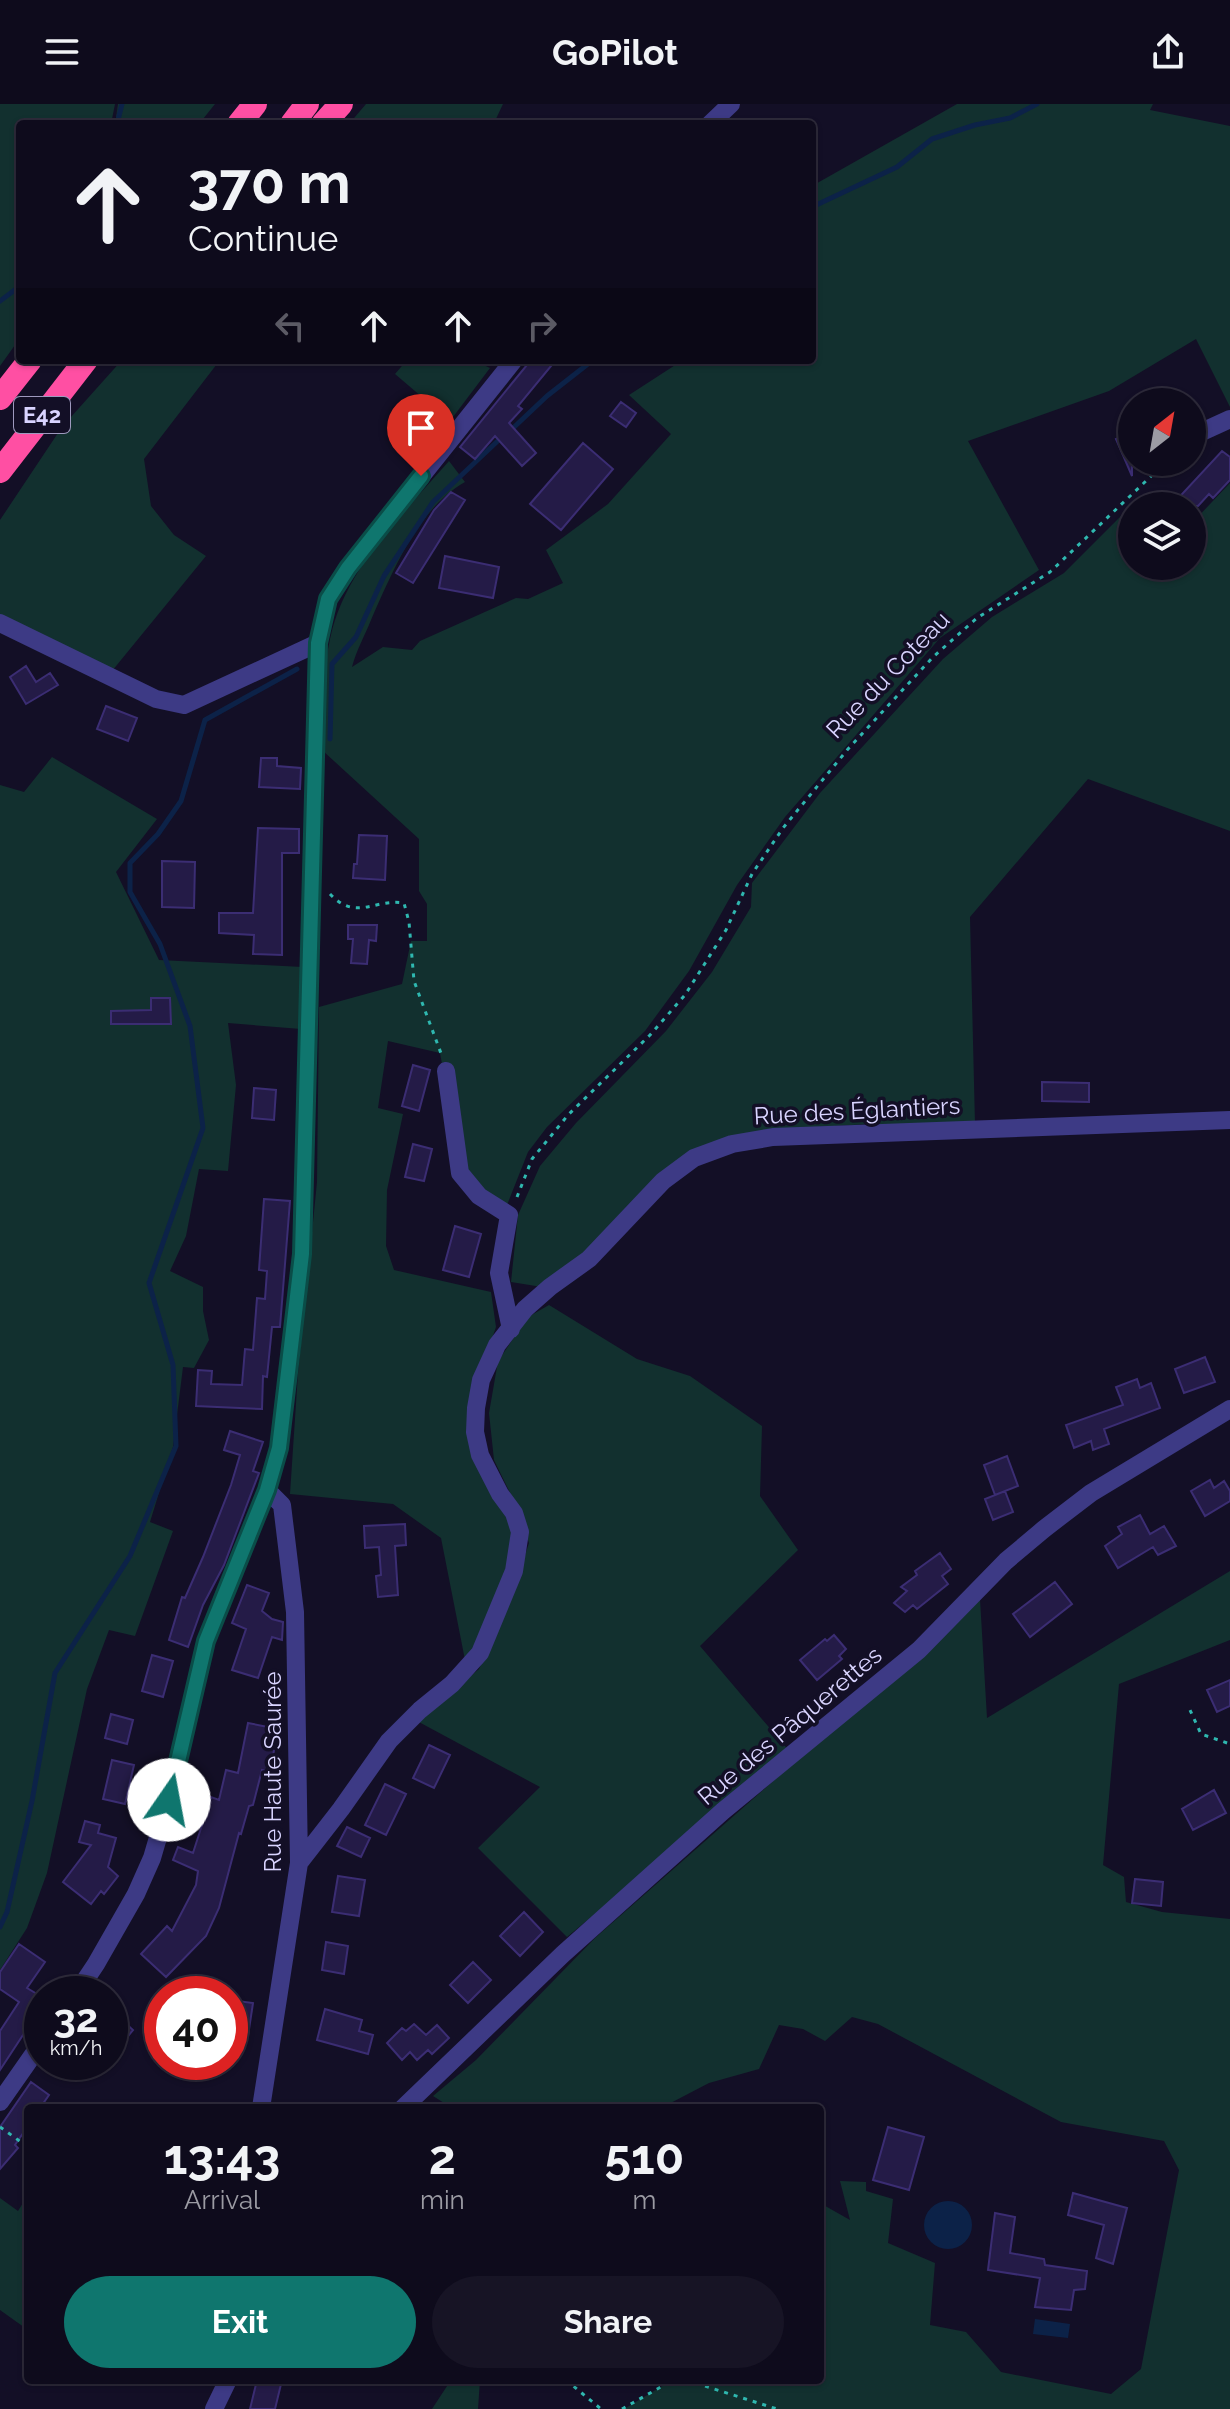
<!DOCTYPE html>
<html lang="en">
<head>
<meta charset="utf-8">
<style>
  :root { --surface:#0e0b1c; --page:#171425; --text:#f1f3f6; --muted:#9b9ba3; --line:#2e2b3b; --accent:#0f766e }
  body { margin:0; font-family:Raleway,sans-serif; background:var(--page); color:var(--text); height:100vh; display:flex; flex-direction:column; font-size:30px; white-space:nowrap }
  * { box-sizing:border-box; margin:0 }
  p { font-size:26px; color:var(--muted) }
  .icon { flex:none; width:44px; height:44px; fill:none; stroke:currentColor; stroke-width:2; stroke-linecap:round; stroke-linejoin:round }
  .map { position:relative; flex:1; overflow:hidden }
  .sheet { position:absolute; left:24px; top:2000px; width:800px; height:280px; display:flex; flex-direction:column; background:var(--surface); border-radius:8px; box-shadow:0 2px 6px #0004,0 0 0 2px var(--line) }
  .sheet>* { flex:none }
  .top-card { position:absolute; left:16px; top:16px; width:800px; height:244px; border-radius:8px; box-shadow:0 2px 6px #0004,0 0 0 2px var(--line); background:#0e0b1c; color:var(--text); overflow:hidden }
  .needle { width:52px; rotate:31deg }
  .buttons { position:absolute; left:1118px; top:284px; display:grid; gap:16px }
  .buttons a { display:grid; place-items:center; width:88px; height:88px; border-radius:50%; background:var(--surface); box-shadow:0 2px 6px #0004,0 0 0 2px var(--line); font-size:40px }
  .speed { position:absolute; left:24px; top:1872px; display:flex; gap:16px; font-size:40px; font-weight:700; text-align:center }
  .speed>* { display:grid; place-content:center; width:104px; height:104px; border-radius:50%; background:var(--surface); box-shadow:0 2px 6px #0004,0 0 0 2px var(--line); line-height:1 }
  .speed small { font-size:20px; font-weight:400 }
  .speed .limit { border:12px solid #d22; background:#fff; color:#111 }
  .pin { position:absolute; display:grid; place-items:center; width:68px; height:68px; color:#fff; margin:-82px -34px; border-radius:50% 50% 50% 0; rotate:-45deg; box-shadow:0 0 8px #0007 }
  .pin .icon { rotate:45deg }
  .me { position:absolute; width:88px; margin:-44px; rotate:12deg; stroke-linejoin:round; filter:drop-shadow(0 0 6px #0008) }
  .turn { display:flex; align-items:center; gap:28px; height:168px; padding:0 40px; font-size:36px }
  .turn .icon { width:104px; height:104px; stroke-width:2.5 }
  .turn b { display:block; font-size:56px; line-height:68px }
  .lanes { display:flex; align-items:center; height:76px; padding:0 40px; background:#0003; justify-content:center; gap:40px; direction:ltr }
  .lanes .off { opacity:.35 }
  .eta { display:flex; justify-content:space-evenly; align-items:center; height:136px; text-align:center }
  .eta b { font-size:48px; font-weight:700; line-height:56px }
  .button { display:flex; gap:16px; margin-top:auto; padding:16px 40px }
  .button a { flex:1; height:92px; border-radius:48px; background:var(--accent); color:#fff; font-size:32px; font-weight:700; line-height:92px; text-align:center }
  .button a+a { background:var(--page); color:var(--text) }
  header { display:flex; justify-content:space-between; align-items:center; height:104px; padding:0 40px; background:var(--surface); font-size:36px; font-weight:700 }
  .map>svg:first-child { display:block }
  .green { fill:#12302f }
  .water { fill:#0c2248 }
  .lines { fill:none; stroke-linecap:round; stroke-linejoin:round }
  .stream { stroke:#0c2248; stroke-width:5 }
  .building { fill:#241b47; stroke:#3b2d73; stroke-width:2 }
  .path { stroke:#2fb8b0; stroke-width:3; stroke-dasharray:4 6; stroke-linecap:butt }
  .minor { stroke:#3d3a85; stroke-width:18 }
  .highway { stroke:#ff4fa3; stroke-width:24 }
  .route-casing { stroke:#0a4d48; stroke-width:20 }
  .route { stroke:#0f766e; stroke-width:14 }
  .labels { text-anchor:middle; stroke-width:7; stroke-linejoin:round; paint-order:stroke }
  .shield { fill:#130f26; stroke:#9e99be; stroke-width:2 }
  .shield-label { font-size:22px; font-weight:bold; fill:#d9d4ff }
  .street-label { font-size:24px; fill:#d9d4ff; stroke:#130f26 }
</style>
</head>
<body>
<header><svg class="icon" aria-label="menu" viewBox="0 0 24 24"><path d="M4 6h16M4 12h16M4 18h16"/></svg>GoPilot<svg class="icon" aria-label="share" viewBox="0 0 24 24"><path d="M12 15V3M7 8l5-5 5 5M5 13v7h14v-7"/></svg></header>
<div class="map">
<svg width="1230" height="2305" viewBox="0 0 1230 2305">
  <rect width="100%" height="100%" fill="#130f26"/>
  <!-- green -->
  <path class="green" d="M0,0H115L111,20H20V234L0,262Z
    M118,0H215L199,20H115Z
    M366,0H503L495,17L489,20H349Z
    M957,0H1153L1150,6L1230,22V303L1196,235L1109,287L968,337L1039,466L940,534L785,713L737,781L689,867L645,927L547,1023L528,1048L507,1101L473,1079L457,1041L440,949L388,937L378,1004L403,1010L387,1086L386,1142L394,1166L491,1188L496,1223L482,1263L472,1304L514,1422L512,1460L466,1561L441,1434L393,1400L290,1390L298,1269L317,1078L319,903L402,880L411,837H427V800L419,787V735L322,646C323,609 322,571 330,535C345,464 403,410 449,357L465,378C418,404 392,469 371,516C365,531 356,547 352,563L383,543L412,546L420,537L516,494L528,495L563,479L546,446L608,400L671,330L629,291L683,256H812V82Z
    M122,256H220L144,355L151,402L174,431L206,452L112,567L0,513V416L62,323Z
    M407,256H473L490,264L450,317L395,270Z
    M1230,379V727L1088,675L970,813L975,1020H870L764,1026L689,1048L627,1102L573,1162L542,1183L511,1178L518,1111L540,1062L576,1019L666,927L712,868L751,803L752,779L820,689L943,555L992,513L1064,469L1125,408L1132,414V462H1192V419Z
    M52,653L157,715L116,768L159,856L303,863L301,925L228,919L236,981L228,1067L199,1065L186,1132L170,1167L203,1183V1207L209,1236L194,1264L183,1263L173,1343L150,1418L173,1427L135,1532L109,1526L87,1585L47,1769L27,1824L0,1866V681L24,688Z
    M549,1201L637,1255L690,1272L762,1322L760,1392L798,1446L700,1542L790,1648L567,1833L478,1744L540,1683L417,1617L479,1565L511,1494L529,1439L518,1405L494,1356L489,1309L498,1257L528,1213Z
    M1230,1467V1536L1119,1580L1103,1761L1124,1773L1126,1798L1162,1808L1230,1815V2305H624L672,2276H820V2099L850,2116L840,2077L866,2078V2087L893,2095L888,2139L935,2159L930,2221L966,2228L1001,2268L1111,2290L1141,2265L1179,2066L1164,2037L1061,2018L878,1920L852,1913L825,1937L803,1925L779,1921L759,1965L709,1979L661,2004H550L541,2001L535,2004H452L433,1992L476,1956L595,1834L980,1495L987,1614Z
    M28,2091V2226L0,2206V2094L18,2107Z
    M451,2276H480L478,2305H432Z"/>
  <!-- water -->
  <path class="water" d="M924 2121a24 24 0 1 1 48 0a24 24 0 1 1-48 0Z
    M1035,2215L1070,2220L1068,2234L1033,2230Z"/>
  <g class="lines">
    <!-- stream -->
    <path class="stream" d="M117,20L122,0
      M812,103L897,63L932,35L975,21L1010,14L1037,0
      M0,197L20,182
      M511,326L547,292L593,256
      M330,635L332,560L356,533L384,472L433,398L503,332
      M0,1823L7,1808L32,1697L55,1569L130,1452L176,1342L173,1261L149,1179L203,1024L190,922L160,840L130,788V759L158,730L181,697L205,616L297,565"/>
  </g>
  <!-- building -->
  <path class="building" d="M531,256H556L518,302L522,305L509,319L536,349L522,362L495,332L475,355L460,343Z
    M621,298L636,309L626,323L610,312Z
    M1132,328V372L1116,335Z
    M583,339L613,365L561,426L530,400Z
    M1222,347L1230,353V376L1213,394L1209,390L1198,402H1171Z
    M451,388L465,396L413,479L396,469L434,406Z
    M445,452L499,463L493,494L439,484Z
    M26,562L36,578L50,569L58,581L26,600L10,573Z
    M106,602L137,614L128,637L97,625Z
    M261,654H277V662L301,664L300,685L259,683Z
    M258,724L299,725V749H282V851L253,850L254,831L219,829V809H253Z
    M359,731L387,732L385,776L353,774L354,760H357Z
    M162,757L195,758L194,804L162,803Z
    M348,821H377L376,837L369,836L367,860L351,859L353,835H348Z
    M151,894H170L171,920H111V907L151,906Z
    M413,961L430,966L419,1007L402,1002Z
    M1042,978L1089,979V998L1042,997Z
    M254,984L276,986L274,1016L252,1014Z
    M413,1040L432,1045L424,1077L405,1073Z
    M264,1095L290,1097L280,1223H272L267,1273L263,1272L262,1305L196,1302L198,1266L212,1267L211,1280L242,1281L245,1245L253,1246L257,1194L265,1195L267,1167L259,1166Z
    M455,1122L481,1130L469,1173L443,1166Z
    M1205,1253L1215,1278L1184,1289L1175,1265Z
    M1137,1275L1140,1284L1151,1279L1160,1304L1104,1325L1109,1340L1093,1346L1091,1337L1074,1344L1066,1321L1123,1301L1116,1283Z
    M230,1327L263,1338L253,1367L259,1369L224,1461L203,1501L188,1543L169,1536L182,1493L185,1494L203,1453L231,1381L240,1351L224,1346Z
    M1007,1352L1018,1382L995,1391L984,1361Z
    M1210,1376L1214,1384L1224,1377L1230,1387V1397L1205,1412L1191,1387Z
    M1005,1387L1013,1408L993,1416L985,1395Z
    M1140,1411L1150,1430L1164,1422L1176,1442L1158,1451L1153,1443L1118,1464L1105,1442L1122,1430L1118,1423Z
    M405,1420L406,1441L395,1442L398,1491L378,1493L376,1472L381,1471L379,1443L365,1444L364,1422Z
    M940,1449L951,1465L942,1472L948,1480L917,1505L913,1501L905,1508L894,1499L907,1487L901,1483L917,1471L915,1467Z
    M1055,1478L1072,1500L1030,1533L1013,1510Z
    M247,1481L269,1489L262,1507L272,1515L283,1518L282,1536L272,1533L258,1574L232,1566L246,1525L232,1519Z
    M834,1531L846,1545L839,1552L842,1555L817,1576L800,1556L825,1535L827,1537Z
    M152,1551L173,1557L163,1593L142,1587Z
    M1230,1576V1602L1217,1608L1207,1586Z
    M111,1610L133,1616L127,1640L105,1634Z
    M248,1619L278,1625L270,1668L262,1666L253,1701L249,1702L241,1730L239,1729L219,1804L206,1832L166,1873L141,1850L167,1822L172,1827L196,1781L198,1767L173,1756L178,1743L193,1749L211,1693L219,1696L226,1666L238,1669Z
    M429,1641L450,1651L434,1684L413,1674Z
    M112,1656L134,1661L125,1700L103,1695Z
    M385,1680L406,1690L386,1731L365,1721Z
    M1214,1686L1226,1709L1193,1726L1182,1705Z
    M85,1717L100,1721L98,1729L116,1734L108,1763L118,1772L104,1790L101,1787L91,1800L63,1778L91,1741L79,1738Z
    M347,1723L370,1734L361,1753L337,1742Z
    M338,1772L365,1776L359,1812L332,1808Z
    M1135,1775L1163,1778L1161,1802L1132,1799Z
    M524,1808L543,1828L520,1852L500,1832Z
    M326,1838L348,1842L344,1870L322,1866Z
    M19,1840L45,1858L27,1884L42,1893V1902L0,1966V1927L19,1898L0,1885V1868Z
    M473,1858L491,1876L468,1899L450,1881Z
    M230,1896L253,1899L248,1932L230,1929Z
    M110,1905L133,1926L124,1937L110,1926Z
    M325,1905L362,1916L359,1927L373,1931L368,1950L317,1936Z
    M414,1920L426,1931L437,1921L449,1934L432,1950L428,1946L417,1956L410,1948L402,1956L387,1939L402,1924L406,1927Z
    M31,1978L49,1991L40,2004H28V2022L15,2041L18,2044L0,2065V2023Z
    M888,2023L924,2033L909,2086L873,2076Z
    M1073,2089L1127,2104L1113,2160L1096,2154L1104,2121L1068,2111Z
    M995,2109L1015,2113L1010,2149L1044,2155L1045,2161L1087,2167L1085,2185L1074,2186L1071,2206L1035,2203L1040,2174L988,2166Z
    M257,2276H282L275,2305H250Z"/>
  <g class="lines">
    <!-- path -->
    <path class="path" d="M330,790C356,818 375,794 404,799L409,818L414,877L442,952
      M517,1093L532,1055L568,1011L650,931L685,891L726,826L752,770L783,724L848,645L933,553L977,514L1050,468L1166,358
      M1190,1606L1201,1630L1230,1640
      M0,2023L28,2043
      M566,2276L601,2305
      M686,2276L777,2305
      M622,2305L673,2276"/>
    <!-- minor -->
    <path class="minor" d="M710,20L731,0
      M1195,331L1230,315
      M0,519L156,595L184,601L318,539
      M446,967L460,1069L479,1092L509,1111L499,1169L511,1225
      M299,1759L341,1705L389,1637L420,1606L452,1580L480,1549L514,1467L520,1428L514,1409L500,1390L480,1351L475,1328L476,1304L481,1276L497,1241L525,1205L550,1183L589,1155L663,1077L694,1054L732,1040L773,1033L1230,1016
      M76,1890L96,1860L136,1790L152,1754L169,1696L206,1537L267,1386L279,1344L302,1150L318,539L328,495L348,464L514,256
      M0,1998L42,1938
      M261,2004L299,1759L295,1508L282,1401L267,1386
      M403,2004L563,1850L723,1707L919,1546L1006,1457L1044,1425L1091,1389L1230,1305
      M214,2305L228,2276"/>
    <!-- highway -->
    <path class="highway" d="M239,20L255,0
      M292,20L307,0
      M323,20L341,0
      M0,294L30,256
      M0,367L86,256"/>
  </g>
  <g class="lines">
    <defs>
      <path id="route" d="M169,1696L206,1537L267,1386L279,1344L302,1150L318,539L328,495L348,464L421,372"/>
    </defs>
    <!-- route casing -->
    <use href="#route" class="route-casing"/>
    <!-- route -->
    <use href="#route" class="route"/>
  </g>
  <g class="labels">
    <!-- shield labels -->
    <rect class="shield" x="14" y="293" width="56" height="36" rx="6"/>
    <g class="shield-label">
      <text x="42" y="319">E42</text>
    </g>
    <!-- street labels -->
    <g class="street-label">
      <text transform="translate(888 571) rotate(-46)" y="8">Rue du Coteau</text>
      <text transform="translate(857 1007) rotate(-3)" y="8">Rue des Églantiers</text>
      <text transform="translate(790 1622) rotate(-40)" y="8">Rue des Pâquerettes</text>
      <text transform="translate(273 1668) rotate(-90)" y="8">Rue Haute Saurée</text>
    </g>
  </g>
</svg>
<div class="buttons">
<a><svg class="needle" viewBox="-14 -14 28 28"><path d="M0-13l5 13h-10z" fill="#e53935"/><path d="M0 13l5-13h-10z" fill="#9b9ba3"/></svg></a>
<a><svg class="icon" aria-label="layers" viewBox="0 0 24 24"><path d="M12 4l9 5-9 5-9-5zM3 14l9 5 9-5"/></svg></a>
</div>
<div class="speed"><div>32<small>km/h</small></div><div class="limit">40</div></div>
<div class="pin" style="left:421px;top:372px;background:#d93025"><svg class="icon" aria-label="arrive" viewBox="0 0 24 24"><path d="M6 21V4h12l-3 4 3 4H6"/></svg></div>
<svg class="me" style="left:169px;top:1696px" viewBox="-20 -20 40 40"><circle r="19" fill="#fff"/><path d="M0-13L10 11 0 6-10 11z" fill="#0f766e"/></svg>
<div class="top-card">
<div class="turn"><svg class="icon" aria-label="ahead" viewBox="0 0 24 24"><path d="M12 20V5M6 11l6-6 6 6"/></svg><div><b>370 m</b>Continue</div></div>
<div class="lanes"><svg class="icon off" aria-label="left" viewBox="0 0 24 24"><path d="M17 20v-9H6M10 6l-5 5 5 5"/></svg><svg class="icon" aria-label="ahead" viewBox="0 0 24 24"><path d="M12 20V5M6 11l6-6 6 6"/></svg><svg class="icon" aria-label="ahead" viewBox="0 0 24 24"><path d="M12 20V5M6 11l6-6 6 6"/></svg><svg class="icon off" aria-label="right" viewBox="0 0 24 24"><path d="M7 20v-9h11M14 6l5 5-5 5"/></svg></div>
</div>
<section class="sheet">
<div class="eta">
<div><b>13:43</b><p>Arrival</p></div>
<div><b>2</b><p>min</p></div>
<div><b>510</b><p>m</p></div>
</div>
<div class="button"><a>Exit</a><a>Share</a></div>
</section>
</div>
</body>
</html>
